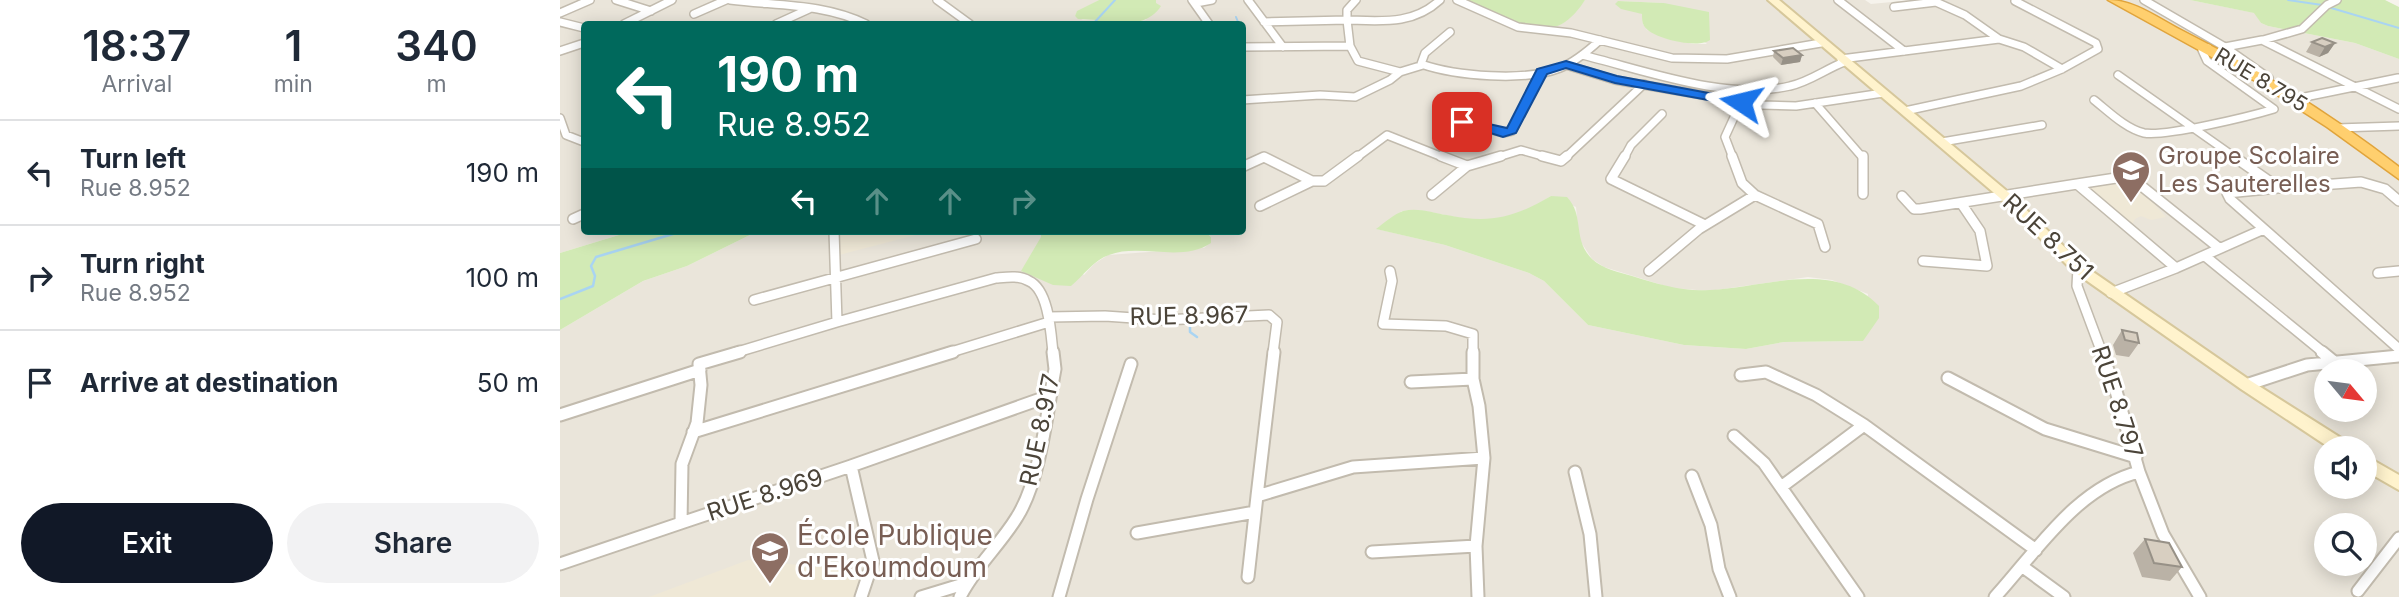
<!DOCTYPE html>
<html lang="en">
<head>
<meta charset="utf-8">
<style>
  :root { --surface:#fff; --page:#f2f2f3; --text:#1f2937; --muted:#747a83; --line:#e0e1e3; --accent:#111827 }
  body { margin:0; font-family:Inter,sans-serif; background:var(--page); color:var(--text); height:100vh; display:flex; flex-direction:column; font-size:26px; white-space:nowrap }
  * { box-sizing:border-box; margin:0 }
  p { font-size:23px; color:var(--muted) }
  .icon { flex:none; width:38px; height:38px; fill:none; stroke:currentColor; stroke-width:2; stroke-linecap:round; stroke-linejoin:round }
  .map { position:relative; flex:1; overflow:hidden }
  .details { display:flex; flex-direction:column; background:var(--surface); width:560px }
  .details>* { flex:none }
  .hud { position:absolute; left:21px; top:21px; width:665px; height:214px; border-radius:7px; box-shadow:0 4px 18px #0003; background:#00695c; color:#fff; overflow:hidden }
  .needle { width:46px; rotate:119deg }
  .buttons { position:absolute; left:1754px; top:359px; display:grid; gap:14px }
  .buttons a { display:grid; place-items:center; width:63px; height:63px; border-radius:50%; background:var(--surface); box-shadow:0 4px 18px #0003; font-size:35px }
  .pin { position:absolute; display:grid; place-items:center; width:60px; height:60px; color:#fff; margin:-30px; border-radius:14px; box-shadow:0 4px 10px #0006 }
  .me { position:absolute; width:77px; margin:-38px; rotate:280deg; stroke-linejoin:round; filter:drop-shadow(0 0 5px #0008) }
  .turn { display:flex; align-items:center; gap:24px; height:147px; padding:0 21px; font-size:32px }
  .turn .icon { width:91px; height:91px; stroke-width:2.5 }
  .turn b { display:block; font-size:49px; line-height:60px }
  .lanes { display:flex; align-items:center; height:66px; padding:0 21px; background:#0003; justify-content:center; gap:35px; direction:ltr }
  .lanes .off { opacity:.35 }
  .eta { display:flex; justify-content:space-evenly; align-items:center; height:119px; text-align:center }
  .eta b { font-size:42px; font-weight:600; line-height:49px }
  .primary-button { display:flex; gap:14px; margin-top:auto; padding:14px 21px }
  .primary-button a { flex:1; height:80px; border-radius:42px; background:var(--accent); color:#fff; font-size:28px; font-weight:600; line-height:80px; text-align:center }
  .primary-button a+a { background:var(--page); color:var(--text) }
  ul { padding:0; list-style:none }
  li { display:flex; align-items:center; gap:21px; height:105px; padding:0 21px; border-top:2px solid var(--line) }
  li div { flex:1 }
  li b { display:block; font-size:26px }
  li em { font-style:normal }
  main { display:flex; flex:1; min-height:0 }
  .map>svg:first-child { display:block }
  .residential { fill:#eae5da; fill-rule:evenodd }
  .education { fill:#efe8d6 }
  .green { fill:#d2eab5 }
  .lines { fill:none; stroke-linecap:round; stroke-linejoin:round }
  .stream-far1 { stroke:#a9d4f2; stroke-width:2 }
  .stream { stroke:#a9d4f2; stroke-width:2.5 }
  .street-far2-casing { stroke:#c2bbae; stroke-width:10 }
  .street-far1-casing { stroke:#c2bbae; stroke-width:12 }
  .street-casing { stroke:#c2bbae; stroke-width:15 }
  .secondary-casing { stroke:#d6c79b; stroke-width:4 }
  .highway-casing { stroke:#e0a43c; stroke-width:3 }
  .street-far2 { stroke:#fff; stroke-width:7 }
  .street-far1 { stroke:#fff; stroke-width:9 }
  .street { stroke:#fff; stroke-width:11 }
  .secondary { fill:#fff3cd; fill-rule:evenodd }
  .highway { fill:#ffcf6e; fill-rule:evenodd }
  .wall { fill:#bab2a6 }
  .shaded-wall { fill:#979187 }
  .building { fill:#d8cfc1; stroke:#979187; stroke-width:2 }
  .route { fill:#1a73e8; stroke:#114b97; stroke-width:2 }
  .labels { text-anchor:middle; stroke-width:6; stroke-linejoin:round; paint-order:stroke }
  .far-street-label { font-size:21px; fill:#4b4439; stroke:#fff }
  .education-label { font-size:24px; fill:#785e54; stroke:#fff; text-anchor:start }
  .street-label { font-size:24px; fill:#4b4439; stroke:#fff }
  .near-education-label { font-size:28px; fill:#785e54; stroke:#fff; text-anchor:start }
</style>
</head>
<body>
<main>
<section class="details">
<div class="eta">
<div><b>18:37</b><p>Arrival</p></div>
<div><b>1</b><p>min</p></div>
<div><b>340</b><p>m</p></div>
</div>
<ul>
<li><svg class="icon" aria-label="left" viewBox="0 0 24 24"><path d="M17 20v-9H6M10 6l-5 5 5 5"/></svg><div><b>Turn left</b><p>Rue 8.952</p></div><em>190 m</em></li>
<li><svg class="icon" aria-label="right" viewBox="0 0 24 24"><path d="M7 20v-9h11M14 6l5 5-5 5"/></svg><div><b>Turn right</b><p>Rue 8.952</p></div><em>100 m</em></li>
<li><svg class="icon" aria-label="arrive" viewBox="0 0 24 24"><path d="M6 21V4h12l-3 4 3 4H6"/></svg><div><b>Arrive at destination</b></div><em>50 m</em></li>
</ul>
<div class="primary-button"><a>Exit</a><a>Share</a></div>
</section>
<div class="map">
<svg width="1839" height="597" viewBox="0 0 1839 597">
  <rect width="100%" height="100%" fill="#f6f3ec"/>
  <!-- residential -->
  <path class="residential" d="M0,0H539L517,12L515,16L523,20H538L530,24H24V231H72L0,253Z
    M596,0H904L971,26L988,27L1002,24L1025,0H1305L1311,4L1352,0H1630L1695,13L1701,23L1708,26L1795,43L1839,59V597H0V330L83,281L127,266L198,231H481V237L524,275L534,264L548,255L644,248L650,243L651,237L644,231H682V24H561L586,20ZM1058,1L1104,3L1147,44H1134L1108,39L1087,30L1083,24L1082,14ZM991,196L1016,207L1019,239L1032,259L1044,267L1112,288L1149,291L1248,277L1272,280L1308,294L1303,341L1224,342L1186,349L1124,345L1028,325L984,281L969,273L885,245L817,229L842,211L859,210L906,219H940L968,210ZM1766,371H1804V410H1766ZM1766,448H1804V486H1766ZM1766,525H1804V564H1766Z"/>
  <!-- education -->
  <path class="education" d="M1571,182L1601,204L1595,205L1606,217L1591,220L1581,216L1575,219L1571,227L1528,187Z
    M283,231H371L275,256V238Z
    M188,560L206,562L304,571L294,597H89Z"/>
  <!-- green -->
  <path class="green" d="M539,0H596V3L601,6C588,28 553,25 530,24L537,20L518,19L515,16L517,11Z
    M904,0H1025C1020,8 1011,19 1002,24C976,38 928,11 904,0Z
    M1630,0H1825L1839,7V59L1795,43L1708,26L1701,23L1694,13Z
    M1058,1L1104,3L1149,12L1150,40C1139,49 1092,39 1084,26C1082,22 1082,19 1082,14L1061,9L1055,4Z
    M991,196L1007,197C1025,216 1012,239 1032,259C1043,269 1058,272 1072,276C1098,284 1123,292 1150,290C1207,287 1274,259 1319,306V318L1303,341L1224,342L1186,349L1124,345L1028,325L984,281L969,273L885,245L816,229C824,223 834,214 843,211C858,207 873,213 887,215C929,224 954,218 991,196Z
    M72,231H198L127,266L83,281L0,330V253Z
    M481,231H644L651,237V243C622,263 580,243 549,255C534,260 523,276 511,286L493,285L461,271L481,237Z"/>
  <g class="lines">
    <!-- stream-far1 -->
    <path class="stream-far1" d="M1728,0L1762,5
      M1768,7L1839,28
      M676,17L678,22
      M533,24L555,0"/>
    <!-- stream -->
    <path class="stream" d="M0,299L33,286L35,276L31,266L36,257L123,231
      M630,313V332L637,337"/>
    <defs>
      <path id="street-far2" d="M56,0L91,11
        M170,0C216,6 263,3 306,24
        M377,0L410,24
        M632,0L649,24
        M688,0L723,47
        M897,0L958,27L1011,33L1112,58L1167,59L1261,43
        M1278,0L1344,51
        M1584,0L1665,47L1709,78L1707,82
        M636,3L652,0
        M0,13L30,0
        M134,14L166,0
        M0,22L24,28
        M704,22L787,20V10L796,0
        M64,24L112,0
        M216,24L249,9
        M890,32L865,53L861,64C896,76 965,82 1000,68C1015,62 1028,51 1040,40
        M1439,39L1464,47L1502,69
        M1703,40L1742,29L1767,5L1777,0
        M790,46L798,61L840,72
        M682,47L790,46L787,20C822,21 853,25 880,0
        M1665,47L1702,40L1839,109
        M0,51L24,43
        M1022,55C1084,70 1166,101 1230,86C1249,82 1266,69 1284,62
        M1281,59L1439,39L1405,15L1376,2L1334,7
        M1006,65L1055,80L1201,105L1236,106L1323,93
        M1558,75L1676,158
        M1735,99L1838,78
        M682,100L760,95L795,97L830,80L840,72L863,65
        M1534,100C1548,111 1566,129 1584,133C1605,137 1691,116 1714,109L1647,61L1642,50L1648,48
        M1255,103L1303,158
        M1345,111L1461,86L1502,69L1538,49L1536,43L1455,1
        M0,118L6,135L24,142
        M902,122L943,133L952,131L981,72
        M1777,128L1839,126
        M1382,142L1482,125
        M703,158H705
        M796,158L827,135L885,158
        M935,158L961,150L989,158
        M1005,158L1084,84
        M1064,158L1071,145L1102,114
        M1173,158L1165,137L1181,102"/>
      <path id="street-far1" d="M881,156L907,166L941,156
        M982,156L1001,161L1007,156
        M1065,156L1051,179L1143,224
        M1172,156L1182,183L1195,195L1258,224L1265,247
        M1303,156V194
        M1673,156L1719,188L1801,182L1825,189L1839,201
        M682,167L704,157L752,181H764L798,156
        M1517,184L1569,176L1659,248
        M872,195L907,166
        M1342,196L1354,209H1360L1517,184L1616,268L1551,293
        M700,206L752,181
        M13,219L24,214
        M1704,229L1839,349
        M274,231L277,322L436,278C447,277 459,275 469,281C489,290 491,334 493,353
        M1645,256L1764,353
        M1363,261L1427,266L1420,231L1401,203
        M1518,268L1517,286L1542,353
        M1616,268L1704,229L1670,199L1667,193L1718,188
        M830,271L832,281L823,324L886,326L913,334V353
        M1089,271L1139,229L1195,195
        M1818,273L1839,271
        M194,300L416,239
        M489,317L545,316L603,320L709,315L717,322L713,353
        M174,353L277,322
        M388,353L489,322"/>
      <path id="street" d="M180,352L139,364L141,385L137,423L122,464L121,523L291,466L313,561L301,597
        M913,352V379
        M1762,352L1773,361
        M1181,375L1206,372L1256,395L1304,425L1476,550
        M1388,378L1485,429L1576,457
        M851,382L913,379L919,406L924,458L916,546L918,597
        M1686,385L1747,365L1839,356
        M0,415L140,370
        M133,432L393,352
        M1174,436L1204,463L1298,597
        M291,466L489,396
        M1015,472L1030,534L1036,597
        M1579,472L1603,534L1640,597
        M1132,476L1151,525L1159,569L1170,597
        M1221,487L1304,425
        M697,496L714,352
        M577,533L695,512
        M812,552L916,546
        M0,564L121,523
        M1463,567L1504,597
        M688,577L697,496L793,467L924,458
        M1798,591L1839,538
        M361,597L407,583
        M400,597C415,567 440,545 457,517C480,481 487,412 495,369L493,352
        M499,597L527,499L571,364
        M1435,597C1476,552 1517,487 1579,472L1556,391L1541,352"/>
      <path id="secondary" d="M1208,0H1219L1448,192L1523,265L1691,381L1789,443L1791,448H1770L1681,389L1513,271L1440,198Z
        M1804,455L1839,475V490L1804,470Z"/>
      <path id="highway" d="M1548,0C1574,0 1598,18 1621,30C1698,69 1771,114 1839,167V179L1767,127L1697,82Z"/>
    </defs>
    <!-- street-far2 casing -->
    <use href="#street-far2" class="street-far2-casing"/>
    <!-- street-far1 casing -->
    <use href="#street-far1" class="street-far1-casing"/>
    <!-- street casing -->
    <use href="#street" class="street-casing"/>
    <!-- secondary casing -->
    <use href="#secondary" class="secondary-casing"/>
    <!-- highway casing -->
    <use href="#highway" class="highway-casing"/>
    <!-- street-far2 -->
    <use href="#street-far2" class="street-far2"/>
    <!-- street-far1 -->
    <use href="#street-far1" class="street-far1"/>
    <!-- street -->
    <use href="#street" class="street"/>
    <!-- secondary -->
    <use href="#secondary" class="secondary"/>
    <!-- highway -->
    <use href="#highway" class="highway"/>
  </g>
  <!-- wall -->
  <path class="wall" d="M1752,42L1775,43L1768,53L1759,57L1746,52Z
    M1214,51L1242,55L1240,62L1221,65L1213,57Z
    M1562,330L1579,343L1569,357L1556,355L1553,345Z
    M1585,539L1622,567L1610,581L1582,577L1573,553Z"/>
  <!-- shaded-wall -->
  <path class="shaded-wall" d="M1775,43L1768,53L1759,57L1765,47Z
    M1242,55L1240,62L1221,65L1223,58Z"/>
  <!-- building -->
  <path class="building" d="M1762,38L1775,43L1765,47L1752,42Z
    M1233,48L1242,55L1223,58L1214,51Z
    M1562,330L1577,333L1579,343L1565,340Z
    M1585,539L1609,543L1622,567L1594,563Z"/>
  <!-- route -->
  <path class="route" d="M1006,61L1057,76L1181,99L1188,102L1181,106L1055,83L1006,68L987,74L956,133L943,137L895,122L902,118L947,128L977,69Z"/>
  <!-- icons -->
  <defs>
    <symbol id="school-pin" viewBox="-11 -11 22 30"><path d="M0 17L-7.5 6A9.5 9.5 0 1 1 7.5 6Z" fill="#8d6e63" stroke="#fff"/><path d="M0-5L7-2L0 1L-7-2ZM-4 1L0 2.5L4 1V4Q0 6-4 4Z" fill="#fff"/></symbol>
  </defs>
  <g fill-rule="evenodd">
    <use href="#school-pin" x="1549" y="148" width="44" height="60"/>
    <use href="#school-pin" x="188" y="529" width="44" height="60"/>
  </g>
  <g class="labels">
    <!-- far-street labels -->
    <g class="far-street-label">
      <text transform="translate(1701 80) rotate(31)" y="7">RUE 8.795</text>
    </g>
    <!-- education labels -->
    <g class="education-label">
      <text x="1598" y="164">Groupe Scolaire<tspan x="1598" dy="28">Les Sauterelles</tspan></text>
    </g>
    <!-- street labels -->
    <g class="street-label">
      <text transform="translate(1488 237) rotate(43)" y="8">RUE 8.751</text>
      <text transform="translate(629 316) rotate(-1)" y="8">RUE 8.967</text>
      <text transform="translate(1557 402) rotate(72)" y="8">RUE 8.797</text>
      <text transform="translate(480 430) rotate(-78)" y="8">RUE 8.917</text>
      <text transform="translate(205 495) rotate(-18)" y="8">RUE 8.969</text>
    </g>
    <!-- near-education labels -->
    <g class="near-education-label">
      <text x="237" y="545">École Publique<tspan x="237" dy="32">d'Ekoumdoum</tspan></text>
    </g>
  </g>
</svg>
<div class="buttons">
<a><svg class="needle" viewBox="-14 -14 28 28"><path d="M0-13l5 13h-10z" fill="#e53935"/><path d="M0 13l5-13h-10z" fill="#747a83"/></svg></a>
<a><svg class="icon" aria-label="sound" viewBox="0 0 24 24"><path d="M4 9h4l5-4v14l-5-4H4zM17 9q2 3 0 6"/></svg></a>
<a><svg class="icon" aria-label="search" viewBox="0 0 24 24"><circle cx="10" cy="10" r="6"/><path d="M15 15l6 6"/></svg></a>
</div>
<div class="pin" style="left:902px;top:122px;background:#d93025"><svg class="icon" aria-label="arrive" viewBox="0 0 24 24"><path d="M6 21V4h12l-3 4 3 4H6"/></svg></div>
<svg class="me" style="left:1181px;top:102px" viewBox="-20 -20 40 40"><path d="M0-17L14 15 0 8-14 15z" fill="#1a73e8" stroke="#fff" stroke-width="4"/></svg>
<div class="hud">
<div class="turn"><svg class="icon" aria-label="left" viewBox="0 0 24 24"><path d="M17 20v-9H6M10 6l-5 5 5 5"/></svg><div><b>190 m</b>Rue 8.952</div></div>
<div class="lanes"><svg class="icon" aria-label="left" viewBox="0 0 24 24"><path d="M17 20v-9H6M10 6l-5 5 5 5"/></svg><svg class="icon off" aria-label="ahead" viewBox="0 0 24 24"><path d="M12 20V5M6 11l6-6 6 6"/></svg><svg class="icon off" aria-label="ahead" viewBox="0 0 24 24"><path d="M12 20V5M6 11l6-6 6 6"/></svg><svg class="icon off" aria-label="right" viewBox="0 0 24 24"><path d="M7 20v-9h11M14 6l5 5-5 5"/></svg></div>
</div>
</div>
</main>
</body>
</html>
